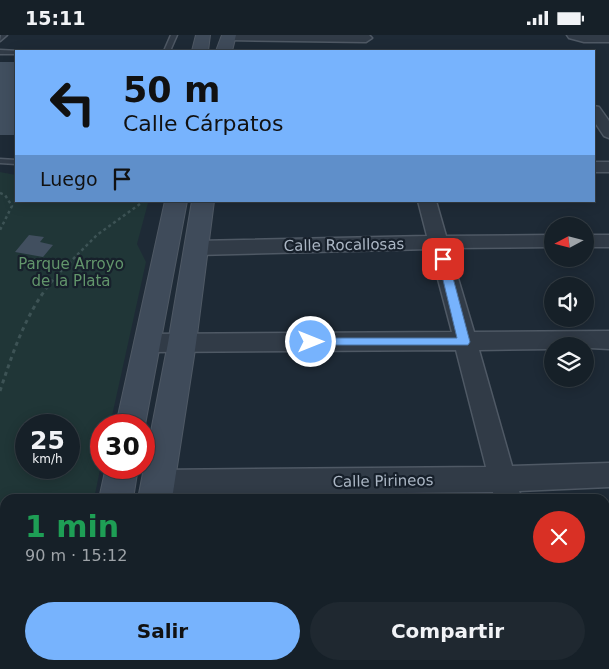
<!DOCTYPE html>
<html lang="es">
<head>
<meta charset="utf-8">
<style>
  :root { --surface:#162028; --page:#1f2830; --text:#f1f3f6; --muted:#9ea3a8; --line:#353e45; --accent:#77b3fd }
  body { margin:0; font-family:"DejaVu Sans",sans-serif; background:var(--page); color:var(--text); height:100vh; display:flex; flex-direction:column; font-size:19px; white-space:nowrap }
  * { box-sizing:border-box; margin:0 }
  p { font-size:16px; color:var(--muted) }
  .icon { flex:none; width:28px; height:28px; fill:none; stroke:currentColor; stroke-width:2; stroke-linecap:round; stroke-linejoin:round }
  .map { position:relative; flex:1; overflow:hidden }
  .sheet { position:absolute; left:0px; top:459px; width:610px; height:176px; display:flex; flex-direction:column; background:var(--surface); border-radius:15px 15px 0 0; box-shadow:0 2px 12px #0003,0 0 0 1px var(--line) }
  .sheet>* { flex:none }
  .hud { position:absolute; left:15px; top:15px; width:580px; height:152px; border-radius:0px; box-shadow:0 2px 12px #0003,0 0 0 1px var(--line); background:#77b3fd; color:#111; overflow:hidden }
  .needle { width:32px; rotate:263deg }
  .fabs { position:absolute; left:544px; top:182px; display:grid; gap:10px }
  .fabs a { display:grid; place-items:center; width:50px; height:50px; border-radius:50%; background:var(--surface); box-shadow:0 2px 12px #0003,0 0 0 1px var(--line); font-size:25px }
  .speed { position:absolute; left:15px; top:379px; display:flex; gap:10px; font-size:25px; font-weight:700; text-align:center }
  .speed>* { display:grid; place-content:center; width:65px; height:65px; border-radius:50%; background:var(--surface); box-shadow:0 2px 12px #0003,0 0 0 1px var(--line); line-height:1 }
  .speed small { font-size:12px; font-weight:400 }
  .speed .limit { border:8px solid #d22; background:#fff; color:#111 }
  .pin { position:absolute; display:grid; place-items:center; width:42px; height:42px; color:#fff; margin:-21px; border-radius:10px; box-shadow:0 2px 8px #0006 }
  .me { position:absolute; width:55px; margin:-28px; rotate:90deg; stroke-linejoin:round; filter:drop-shadow(0 0 4px #0008) }
  .turn { display:flex; align-items:center; gap:18px; height:105px; padding:0 25px; font-size:22px }
  .turn .icon { width:65px; height:65px; stroke-width:2.5 }
  .turn b { display:block; font-size:35px; line-height:42px }
  .then { display:flex; align-items:center; height:48px; padding:0 25px; background:#0003; gap:10px; font-size:19px }
  .round { display:grid; place-items:center; flex:none; width:52px; height:52px; border-radius:26px; background:var(--page) }
  .headline { display:flex; align-items:center; justify-content:space-between; height:85px; padding:0 25px }
  h1 { font-size:30px; font-weight:700; line-height:38px; color:#1e9e55 }
  .primary-button { display:flex; gap:10px; margin-top:auto; padding:10px 25px }
  .primary-button a { flex:1; height:58px; border-radius:30px; background:var(--accent); color:#111; font-size:20px; font-weight:700; line-height:58px; text-align:center }
  .primary-button a+a { background:var(--page); color:var(--text) }
  .status { display:flex; justify-content:space-between; align-items:center; height:35px; padding:0 25px; background:var(--surface); direction:ltr }
  .status svg { height:14px; fill:currentColor }
  .map>svg:first-child { display:block }
  .green { fill:#203637; fill-rule:evenodd }
  .building { fill:#414f5f }
  .lines { fill:none; stroke-linecap:round; stroke-linejoin:round }
  .lane-casing { stroke:#4f5965; stroke-width:3 }
  .street-casing { stroke:#4f5965; stroke-width:3 }
  .secondary-casing { stroke:#4f5965; stroke-width:2 }
  .path-far1 { stroke:#3d5355; stroke-width:2.5; stroke-dasharray:3 3; stroke-linecap:butt }
  .path { stroke:#3d5355; stroke-width:3; stroke-dasharray:4 4; stroke-linecap:butt }
  .lane { fill:#313b47; fill-rule:evenodd }
  .street { fill:#313b47; fill-rule:evenodd }
  .secondary { fill:#3f4b5a; fill-rule:evenodd }
  .route { fill:#77b3fd; stroke:#4d74a4 }
  .labels { text-anchor:middle; stroke-width:4.5; stroke-linejoin:round; paint-order:stroke }
  .street-label { font-size:15px; fill:#abb6c4; stroke:#17202b }
  .park-label { font-size:15px; fill:#62956b; stroke:#17202b }
</style>
</head>
<body>
<div class="status"><b>15:11</b><svg viewBox="0 0 49 12"><path d="M0 12V9h3v3zM5 12V6h3v6zM10 12V3h3v9zM15 12V0h3v12zM26 1h20v11H26zM47 4h2v5h-2z"/></svg></div>
<div class="map">
<svg width="609" height="634" viewBox="0 0 609 634">
  <rect width="100%" height="100%" fill="#1e2a36"/>
  <!-- green -->
  <path class="green" d="M0,137L16,140V166H129L148,168L137,209L146,227L110,390H101V430L94,464H5V630H60L59,634H0ZM26,390H69V432H26Z"/>
  <!-- building -->
  <path class="building" d="M0,27H16V100H0Z
    M29,200L44,202L40,207L53,210L43,222L15,217Z"/>
  <g class="lines">
    <defs>
      <path id="lane" d="M7,0L0,6L1,0Z
        M171,0H177L170,16H164Z
        M0,15L19,16H16V19H0Z
        M0,124L16,125V129L0,128Z"/>
      <path id="street" d="M223,0H369L372,3L366,7L228,5L224,4Z
        M567,0H609V7H584L569,3Z
        M594,71L599,72L609,86V103L604,101L594,86Z
        M594,127H609V137H594Z
        M418,166H436L446,201L552,200V212L449,213L474,297L609,296V314L552,311V314L479,315L512,431L609,428V452L519,456L522,464H494L493,457L157,461L148,457L144,448L148,439L157,435L486,432L456,315L148,317L140,314L137,308L140,302L148,299L452,297L430,214L196,220L189,218L186,213L189,208L196,206L427,201Z
        M585,200H609V212H585Z
        M538,630H570L571,634H539Z"/>
      <path id="secondary" d="M196,0H210L208,16H192Z
        M222,0H236L232,16H216Z
        M165,166H187L144,395V390H116Z
        M192,166H214L196,308L172,464H138L168,308Z
        M106,432H138L133,464H99Z
        M69,630H109L108,634H68Z
        M113,630H153L152,634H112Z"/>
    </defs>
    <!-- lane casing -->
    <use href="#lane" class="lane-casing"/>
    <!-- street casing -->
    <use href="#street" class="street-casing"/>
    <!-- secondary casing -->
    <use href="#secondary" class="secondary-casing"/>
    <!-- path-far1 -->
    <path class="path-far1" d="M0,158L5,160L12,171L0,195
      M56,241L97,200L144,166"/>
    <!-- path -->
    <path class="path" d="M0,356C14,314 27,274 57,240"/>
    <!-- lane -->
    <use href="#lane" class="lane"/>
    <!-- street -->
    <use href="#street" class="street"/>
    <!-- secondary -->
    <use href="#secondary" class="secondary"/>
  </g>
  <!-- route -->
  <path class="route" d="M443,220L448,224L470,307L468,310H307L305,307L311,303H457L438,224Z"/>
  <g class="labels">
    <!-- street labels -->
    <g class="street-label">
      <text transform="translate(344 210) rotate(-1)" y="5">Calle Rocallosas</text>
      <text transform="translate(383 446) rotate(-1)" y="5">Calle Pirineos</text>
    </g>
    <!-- park labels -->
    <g class="park-label">
      <text x="71" y="234">Parque Arroyo<tspan x="71" dy="17">de la Plata</tspan></text>
    </g>
  </g>
</svg>
<div class="fabs">
<a><svg class="needle" viewBox="-14 -14 28 28"><path d="M0-13l5 13h-10z" fill="#e53935"/><path d="M0 13l5-13h-10z" fill="#9ea3a8"/></svg></a>
<a><svg class="icon" aria-label="sound" viewBox="0 0 24 24"><path d="M4 9h4l5-4v14l-5-4H4zM17 9q2 3 0 6"/></svg></a>
<a><svg class="icon" aria-label="layers" viewBox="0 0 24 24"><path d="M12 4l9 5-9 5-9-5zM3 14l9 5 9-5"/></svg></a>
</div>
<div class="speed"><div>25<small>km/h</small></div><div class="limit">30</div></div>
<div class="pin" style="left:443px;top:224px;background:#d93025"><svg class="icon" aria-label="arrive" viewBox="0 0 24 24"><path d="M6 21V4h12l-3 4 3 4H6"/></svg></div>
<svg class="me" style="left:311px;top:307px" viewBox="-20 -20 40 40"><circle r="17" fill="#77b3fd" stroke="#fff" stroke-width="3"/><path d="M0-11L8 9 0 5-8 9z" fill="#fff"/></svg>
<div class="hud">
<div class="turn"><svg class="icon" aria-label="left" viewBox="0 0 24 24"><path d="M17 20v-9H6M10 6l-5 5 5 5"/></svg><div><b>50 m</b>Calle Cárpatos</div></div>
<div class="then">Luego<svg class="icon" aria-label="arrive" viewBox="0 0 24 24"><path d="M6 21V4h12l-3 4 3 4H6"/></svg></div>
</div>
<section class="sheet">
<div class="headline"><div><h1>1 min</h1><p>90 m · 15:12</p></div><a class="round" style="background:#d93025;color:#fff"><svg class="icon" aria-label="close" viewBox="0 0 24 24"><path d="M6 6l12 12M18 6L6 18"/></svg></a></div>
<div class="primary-button"><a>Salir</a><a>Compartir</a></div>
</section>
</div>
</body>
</html>
